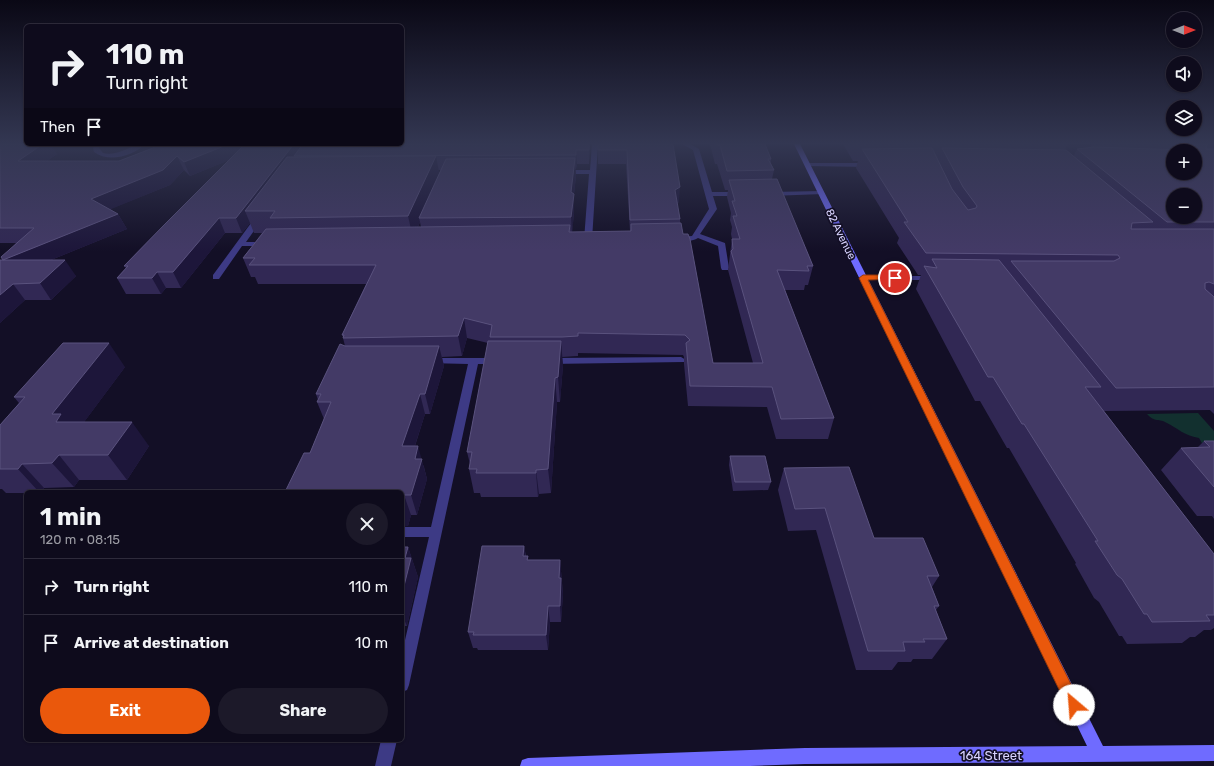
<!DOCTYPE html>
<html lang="en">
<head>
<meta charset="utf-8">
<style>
  :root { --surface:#0e0b1c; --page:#1c1929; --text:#f1f3f6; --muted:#9b9ba3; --line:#2e2b3b; --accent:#ea580c }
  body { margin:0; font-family:Rubik,sans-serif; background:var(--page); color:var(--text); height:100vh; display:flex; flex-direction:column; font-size:15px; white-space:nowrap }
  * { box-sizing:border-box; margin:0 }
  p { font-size:13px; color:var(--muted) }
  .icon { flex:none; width:22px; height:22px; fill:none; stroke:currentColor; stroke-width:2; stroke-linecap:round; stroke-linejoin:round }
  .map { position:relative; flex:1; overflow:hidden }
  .details { position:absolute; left:24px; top:490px; width:380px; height:252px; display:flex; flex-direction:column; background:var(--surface); border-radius:6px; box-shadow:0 1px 3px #0004,0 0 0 1px var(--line) }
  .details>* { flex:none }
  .top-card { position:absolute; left:24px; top:24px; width:380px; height:122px; border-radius:6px; box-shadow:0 1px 3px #0004,0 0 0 1px var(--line); background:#0e0b1c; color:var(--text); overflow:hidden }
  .needle { width:26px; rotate:90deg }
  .controls { position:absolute; left:1166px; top:12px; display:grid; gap:8px }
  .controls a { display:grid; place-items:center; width:36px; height:36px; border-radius:50%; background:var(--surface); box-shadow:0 1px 3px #0004,0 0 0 1px var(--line); font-size:20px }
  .pin { position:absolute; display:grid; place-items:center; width:34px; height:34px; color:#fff; margin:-17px; border:2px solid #fff; border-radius:50%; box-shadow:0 1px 4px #0007 }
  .me { position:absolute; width:44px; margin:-22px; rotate:333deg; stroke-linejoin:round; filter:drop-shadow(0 0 3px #0008) }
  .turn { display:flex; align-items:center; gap:14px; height:84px; padding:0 16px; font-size:18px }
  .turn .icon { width:52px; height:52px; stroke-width:2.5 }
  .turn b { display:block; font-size:28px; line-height:34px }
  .then { display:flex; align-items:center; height:38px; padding:0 16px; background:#0003; gap:8px; font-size:15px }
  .round { display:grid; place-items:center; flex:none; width:42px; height:42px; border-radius:21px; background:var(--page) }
  .headline { display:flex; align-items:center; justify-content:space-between; height:68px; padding:0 16px }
  h1 { font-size:24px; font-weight:700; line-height:30px }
  .button { display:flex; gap:8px; margin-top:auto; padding:8px 16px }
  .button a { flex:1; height:46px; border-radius:24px; background:var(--accent); color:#fff; font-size:16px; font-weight:700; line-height:46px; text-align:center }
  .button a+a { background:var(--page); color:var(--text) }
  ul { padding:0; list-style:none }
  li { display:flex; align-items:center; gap:12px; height:56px; padding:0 16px; border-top:1px solid var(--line) }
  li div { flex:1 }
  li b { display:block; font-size:15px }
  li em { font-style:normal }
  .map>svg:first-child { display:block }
  .green { fill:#12302f }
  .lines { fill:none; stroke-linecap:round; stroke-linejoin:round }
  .lane { fill:#3d3a85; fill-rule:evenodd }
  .street { fill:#3d3a85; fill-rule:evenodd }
  .secondary { fill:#6f6bff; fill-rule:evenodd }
  .wall { fill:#312854; fill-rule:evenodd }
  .shaded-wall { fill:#1d163a }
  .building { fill:#433a66; stroke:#5a527e; fill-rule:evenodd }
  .route { fill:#ea580c; stroke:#983908 }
  .labels { text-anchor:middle; stroke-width:3.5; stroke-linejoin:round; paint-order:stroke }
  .street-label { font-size:11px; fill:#d9d4ff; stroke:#130f26 }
  .near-street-label { font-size:13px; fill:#d9d4ff; stroke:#130f26 }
</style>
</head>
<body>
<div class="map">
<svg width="1214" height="766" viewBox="0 0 1214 766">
  <rect width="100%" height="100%" fill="#130f26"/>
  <!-- green -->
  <path class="green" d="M1198,413L1214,431V455L1203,445L1199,438C1183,435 1179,429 1167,423C1159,418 1155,423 1147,414Z"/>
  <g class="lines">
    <!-- lane -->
    <path class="lane" d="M592,144H598L592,240L588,242L584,240L589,174H563L560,172L563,170H590Z
      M682,144H690L699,149L712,192H740L743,194L740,196H713L717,209L700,234L725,243L729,268L728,270H722L721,268L718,246L698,238C692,242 677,243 672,239L676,237L692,236L709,209L693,150Z
      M807,163H871L874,165L871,167L805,166V164Z
      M821,191L824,193L823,194L770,196L767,194L770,192Z
      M257,215H260L264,217L246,242H269V246H242L219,279H213V275Z
      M860,276H933L937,278L933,280H860Z
      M681,357L686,360L684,362L550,364L545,361L550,358Z
      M430,358H498L503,361L498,364H478L409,685L407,690L402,692V653L429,537H402V527H431L468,364L427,363L425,361L427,359Z
      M381,740H397L391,766H375Z"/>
    <!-- street -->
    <path class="street" d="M96,144H103L99,148L103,153C119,157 130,144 145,144C133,156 109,163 94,152L93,148Z"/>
    <!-- secondary -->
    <path class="secondary" d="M794,144H800L1103,746L1214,745V761L805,764L750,766H520L522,760L528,758L805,748L1087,746Z"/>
  </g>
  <!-- wall -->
  <path class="wall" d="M0,144L57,154L47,161H119L153,148L590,144L589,164H577L576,169H575L576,176L574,194V213L572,232L630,231L626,164H598V150L673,144L679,202L677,203L680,219V223L683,234L713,363H753L728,270L732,239L731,234L732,227L730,220L731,213L727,197L728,190H725L717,164H715L710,144H765L771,159V163L774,170L772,179L813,266L808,285H805L804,290H785L834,418L828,439H776L767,407L688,406L684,364V357L683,355L578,353V356L562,357L563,365L560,402H557L551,493L539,494L538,497H481L480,493H474L469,469L470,464L467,452L488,343L467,338L462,356L442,357L444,366L430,414H425L415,446L424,467L427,479L417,515H411L408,526L310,453L324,419L317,402L318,400L316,394L345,346L343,338V337L342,335L366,284H258L255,277H251L243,258L262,233H254L250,223L242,233H225L181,288H166L161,294H126L117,278L126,268L124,266L229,160L190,176L184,170L170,185L110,209L118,214L127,229L51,260L76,276L51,300H25L0,323L3,260L16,243H0ZM438,170H441L439,174ZM420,222L421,227H418Z
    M843,144H1214V414L1210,410L1104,411L1214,554V628L1211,630H1204L1195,637H1190L1182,643L1127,644L1122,636H1119L1099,602L1094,598L1075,564L1076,563L1009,448H1007L980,401H975L916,289L921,275H918L897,243L899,238L856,168L858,161H853Z
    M125,367L84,422L149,446L127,480H79L74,487L44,488L41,492H26V493H6L2,489H0V425L19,403L14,397Z
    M1204,441H1214V519L1212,516H1197L1161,470L1181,448L1198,447Z
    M730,456L771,482L768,490L733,491L729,465Z
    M784,468L874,538L939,576L932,587L939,606L936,610L947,639L932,659H913L911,662H898L892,670H856L816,530L788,531L778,490Z
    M402,530L405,538L403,547H408L418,577L407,626H403L402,628Z
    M524,546L526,556H528V560H560L563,594L561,622H550L548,650H478L477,648H473L468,632Z"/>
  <!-- shaded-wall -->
  <path class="shaded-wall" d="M43,144H51L57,154L27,175L18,161Z
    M229,144H260L261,147L190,176L184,162Z
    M294,144H309L296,161L245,211L250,223L242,233L236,218Z
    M589,144H590L589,164Z
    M1068,144H1092L1086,156L1077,149L1071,161L1059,162Z
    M576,150L577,164L576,169Z
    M177,156L184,170L170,185L99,214L91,199Z
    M436,156L440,177L419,218L420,222L413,238L408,216Z
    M575,158L576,176L574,194V213L572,236L571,217V192Z
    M680,187L679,202L674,204L675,190Z
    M118,214L127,229L14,275L3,260Z
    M219,218L225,233L181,288L173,272Z
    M65,260L76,276L51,300L40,283Z
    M157,272L166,288L161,294L152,278Z
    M13,284L25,300L0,323V295Z
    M464,318L467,338L462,356L458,336Z
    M561,341L563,365L560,402L558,377Z
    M109,343L125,367L76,433L56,422L52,414Z
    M439,346L444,366L430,414L425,394Z
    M555,378L557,402L551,493L548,469Z
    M420,394L425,414L408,467L402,446Z
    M132,422L149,446L127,480L108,455Z
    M418,446L427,479L417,515L411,495L415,459Z
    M59,455L79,480L74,487L52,463Z
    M22,464L44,488L41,492H39L18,469Z
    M536,470L539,494L538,497L536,473Z
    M404,495L411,515L408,526L402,527V504Z
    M402,530L405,538L402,550Z
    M524,546L526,562L523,556Z
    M408,547L418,577L407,626L402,615V594L405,558Z
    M560,560L563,594L561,622L560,606L559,578Z
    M548,606L550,622L548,650L546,635Z"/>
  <!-- building -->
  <path class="building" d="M0,144H43L18,161H119L153,148L158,144H229L184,162L177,156L163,170L91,199L118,214L3,260L1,257L34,228H0Z
    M245,144H294L236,218H219L173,272H157L152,278H117L128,266H124L165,224Z
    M303,144H589V150H576V155L294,156Z
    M598,144H673L680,187L675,190L680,219L630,220L627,150H598Z
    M717,144H765L771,159H768L774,170L727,171L720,145H717Z
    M1185,144H1207L1206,149H1214V222H1167L1077,149L1094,147L1185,150L1186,149ZM1173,151H1195V173H1173ZM1173,195H1195V217H1173Z
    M932,148L952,189L968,210L976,208L977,206L963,187L942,148L1066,150L1153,222L1132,223L1131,229H1214V284L1209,282L1205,283V289L1214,297V387L1116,388L1011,261H1114L1120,258L1118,255L926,253L904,222H908L862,149Z
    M436,156L408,216L270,218L275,211H245L287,157Z
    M575,158L571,192L574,194L571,217L419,218L446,159Z
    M777,179L813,266H807L809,271L777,270L834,418L781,419L772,387L690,386L686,343L690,340L685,335L578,333V336L562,337H490L492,325L464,318L458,336L343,338L344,335H342L376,265H249L255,258H243L266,229L570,225L569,232L631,231V224L681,223L683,234H688L690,239L713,363H763L731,251L733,249L732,239H740L733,216H737L732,201H735L729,180Z
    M932,259L999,260L1101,387H1085L1214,554V615H1206L1210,621L1152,622L1147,614H1144L1122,579L1117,575L1095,541H1098L1024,424H1022L993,377H988L924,266L937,268Z
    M0,260H65L40,283L13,284L0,295Z
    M488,341H561L558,377L555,378L548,469L536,470V473H476L477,469H469L472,452H467Z
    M63,343H109L52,414H61L56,422H132L108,455H59L52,463L22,464L18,469H0V425L25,397H14Z
    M340,344L345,346H439L425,394H420L402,446H418L415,459H422L411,495H404L402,504V492H285L304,453H310L331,402H317L321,394H316Z
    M1204,441H1214V487L1181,448L1210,447Z
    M730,456H765L771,482H735Z
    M849,467L874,538H923L939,576H927L939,606H934L947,639H923L925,642H903L905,651H868L825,508L795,509L784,468Z
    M482,546H524L523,556H528L527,560H560L559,578H561L560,606H548L546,635H473L474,632H468Z
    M402,547H408L405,558H411L402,594Z"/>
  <!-- sky -->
  <linearGradient id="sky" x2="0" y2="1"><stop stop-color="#0a0815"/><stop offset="0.57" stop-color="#333752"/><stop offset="1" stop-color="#333752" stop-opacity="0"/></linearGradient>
  <rect width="1214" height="251" fill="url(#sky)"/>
  <!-- route -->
  <path class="route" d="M895,275L897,276V279L868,280L1079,700L1081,705L1079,710L1074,712L1069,710L859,278L863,275Z"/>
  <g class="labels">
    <!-- street labels -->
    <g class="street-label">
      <text transform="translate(841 234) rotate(64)" y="4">82 Avenue</text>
    </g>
    <!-- near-street labels -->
    <g class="near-street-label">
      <text x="991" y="760">164 Street</text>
    </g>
  </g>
</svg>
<div class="controls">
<a><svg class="needle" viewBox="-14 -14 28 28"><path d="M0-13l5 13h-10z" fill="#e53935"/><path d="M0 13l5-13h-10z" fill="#9b9ba3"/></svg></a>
<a><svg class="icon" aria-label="sound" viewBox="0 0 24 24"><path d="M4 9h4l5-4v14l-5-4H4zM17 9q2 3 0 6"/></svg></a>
<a><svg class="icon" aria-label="layers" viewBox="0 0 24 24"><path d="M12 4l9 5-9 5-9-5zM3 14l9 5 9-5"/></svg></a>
<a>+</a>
<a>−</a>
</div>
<div class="pin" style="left:895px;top:278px;background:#d93025"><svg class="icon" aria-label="arrive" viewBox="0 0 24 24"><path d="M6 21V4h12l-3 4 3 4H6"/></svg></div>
<svg class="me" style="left:1074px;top:705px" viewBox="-20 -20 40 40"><circle r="19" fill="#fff"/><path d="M0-13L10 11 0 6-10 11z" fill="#ea580c"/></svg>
<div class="top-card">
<div class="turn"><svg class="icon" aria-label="right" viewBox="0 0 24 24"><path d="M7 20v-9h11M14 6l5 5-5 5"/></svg><div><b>110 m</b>Turn right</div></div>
<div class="then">Then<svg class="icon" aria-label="arrive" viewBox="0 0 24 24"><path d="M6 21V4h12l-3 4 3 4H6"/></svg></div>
</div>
<section class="details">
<div class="headline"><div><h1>1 min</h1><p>120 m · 08:15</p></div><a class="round"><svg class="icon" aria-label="close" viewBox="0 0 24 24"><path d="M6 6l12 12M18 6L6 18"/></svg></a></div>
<ul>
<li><svg class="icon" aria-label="right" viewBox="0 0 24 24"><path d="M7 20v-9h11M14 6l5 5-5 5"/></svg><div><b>Turn right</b></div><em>110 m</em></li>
<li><svg class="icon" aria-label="arrive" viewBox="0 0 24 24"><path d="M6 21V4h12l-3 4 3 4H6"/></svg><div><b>Arrive at destination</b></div><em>10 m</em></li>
</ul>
<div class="button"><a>Exit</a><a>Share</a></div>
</section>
</div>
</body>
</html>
